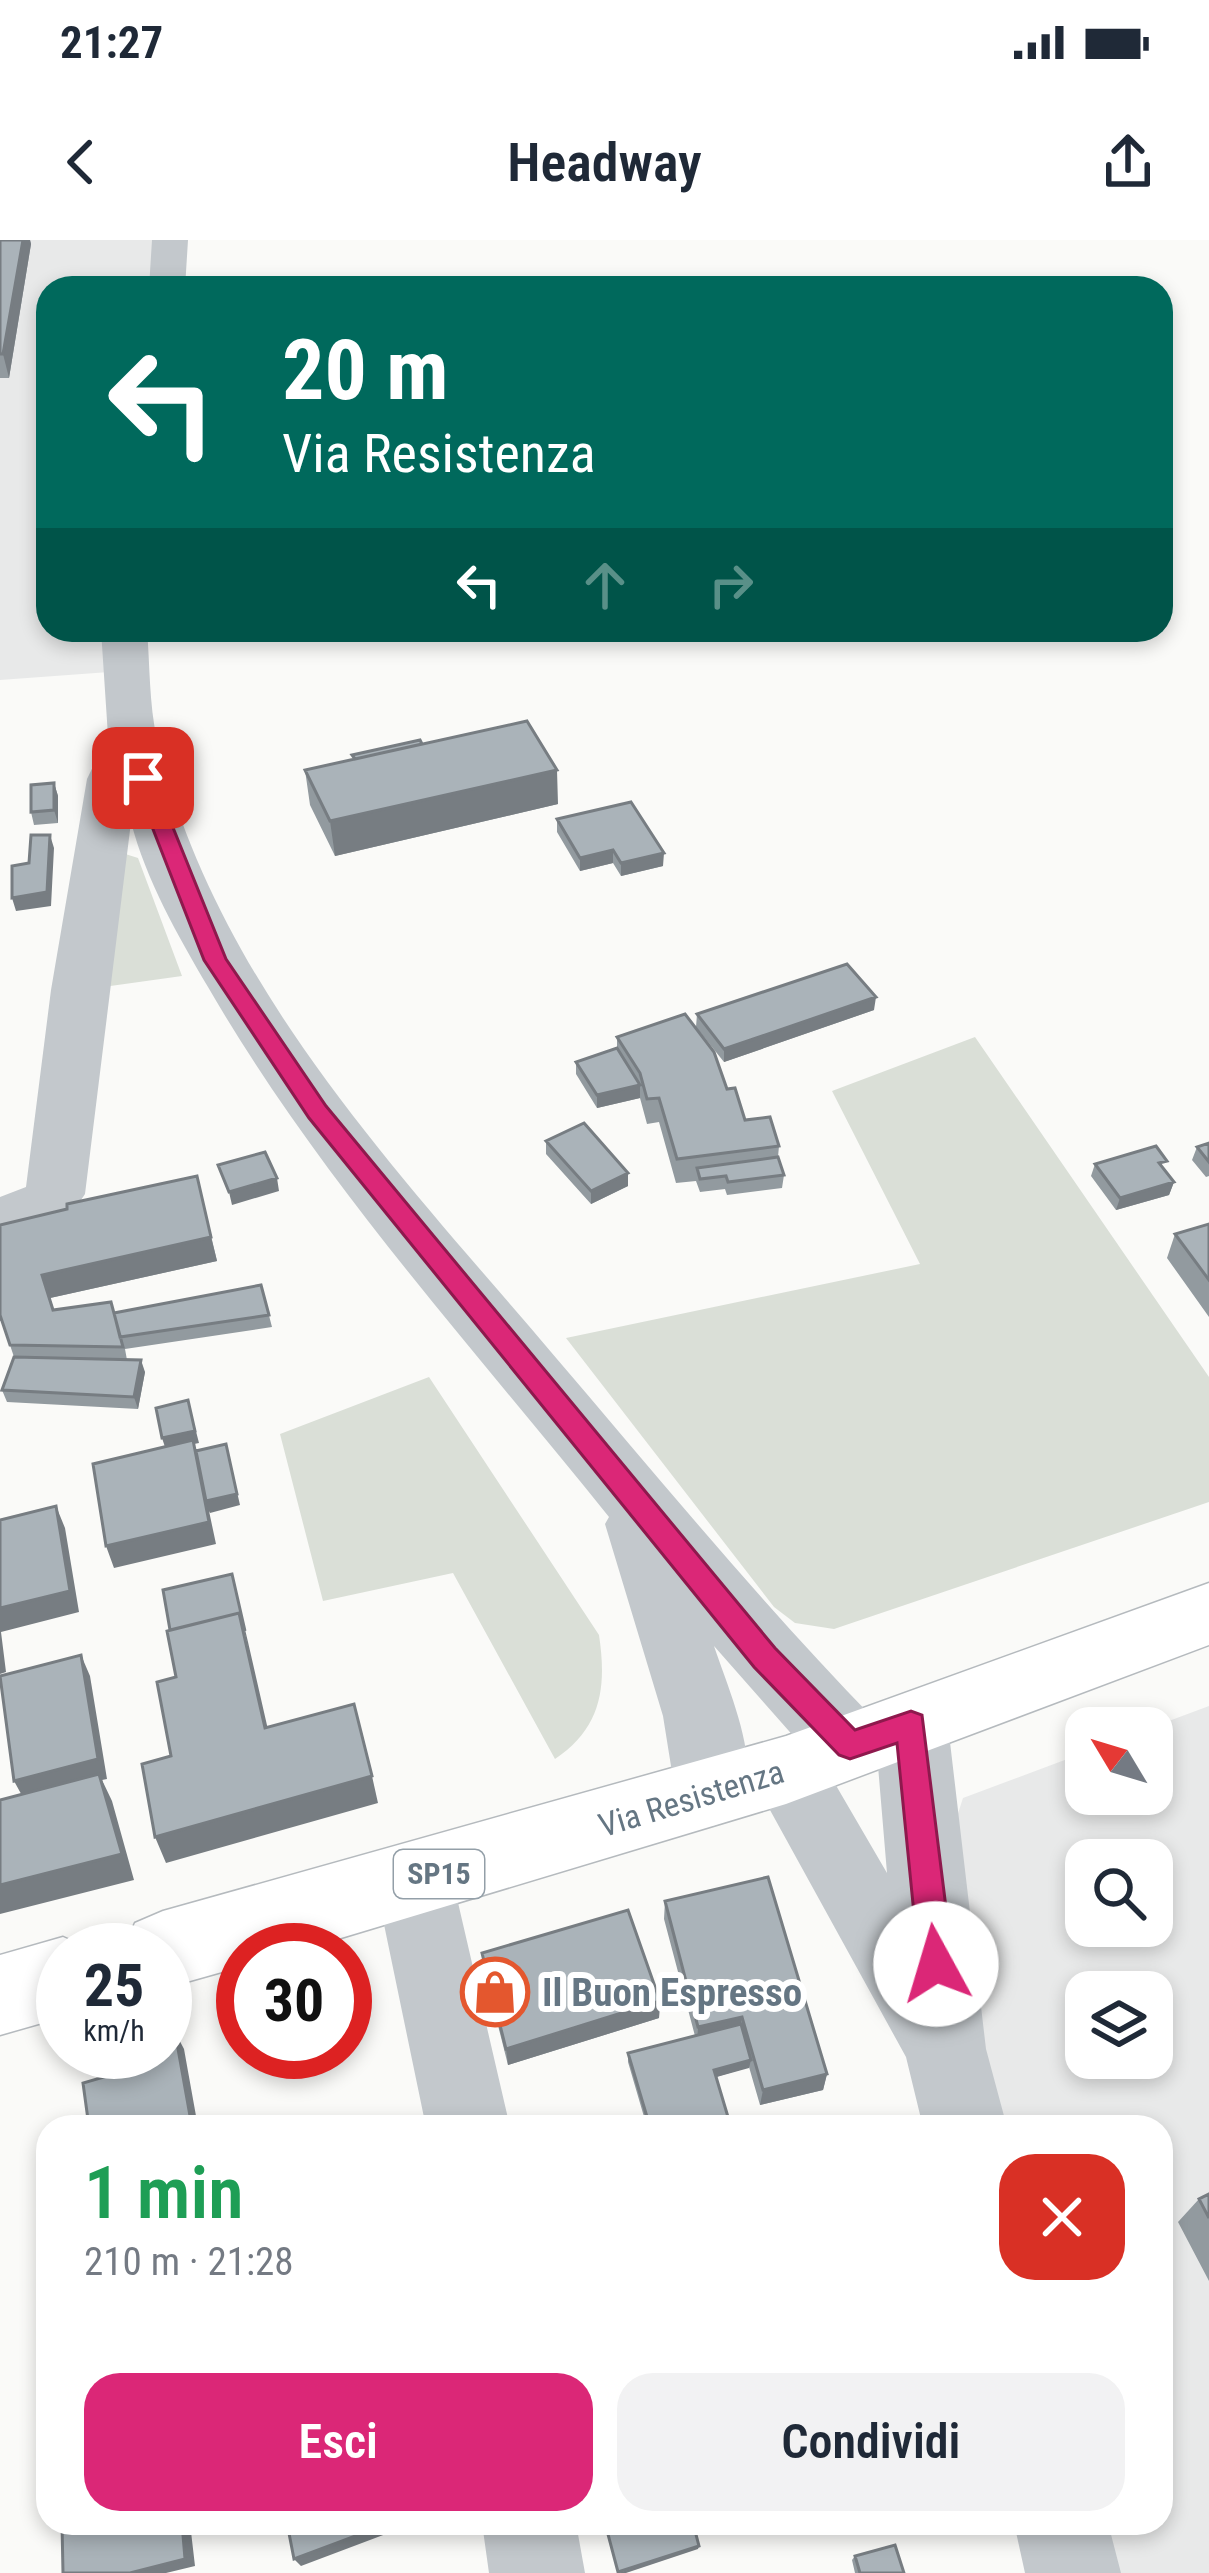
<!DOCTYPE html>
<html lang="it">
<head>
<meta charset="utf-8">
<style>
  :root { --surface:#fff; --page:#f2f2f3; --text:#1f2937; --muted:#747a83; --accent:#db2777 }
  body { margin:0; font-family:"Roboto Condensed",sans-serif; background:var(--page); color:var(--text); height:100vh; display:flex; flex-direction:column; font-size:45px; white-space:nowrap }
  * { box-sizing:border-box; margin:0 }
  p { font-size:39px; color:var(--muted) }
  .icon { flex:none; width:66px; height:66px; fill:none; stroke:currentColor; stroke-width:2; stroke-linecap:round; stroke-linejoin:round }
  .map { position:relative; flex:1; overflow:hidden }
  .side { position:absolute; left:36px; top:1875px; width:1137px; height:420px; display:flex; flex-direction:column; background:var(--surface); border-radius:36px; box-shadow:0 6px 18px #0003 }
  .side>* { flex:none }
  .top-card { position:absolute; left:36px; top:36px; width:1137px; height:366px; border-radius:36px; box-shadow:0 6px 18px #0003; background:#00695c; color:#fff; overflow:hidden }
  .needle { width:78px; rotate:308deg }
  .tools { position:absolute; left:1065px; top:1467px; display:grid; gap:24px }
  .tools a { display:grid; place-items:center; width:108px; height:108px; border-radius:24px; background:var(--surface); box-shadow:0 6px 18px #0003; font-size:60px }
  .speed { position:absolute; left:36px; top:1683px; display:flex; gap:24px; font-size:60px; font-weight:700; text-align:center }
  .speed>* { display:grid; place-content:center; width:156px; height:156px; border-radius:50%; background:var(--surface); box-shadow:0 6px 18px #0003; line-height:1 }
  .speed small { font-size:30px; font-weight:400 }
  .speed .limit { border:18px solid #d22; background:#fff; color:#111 }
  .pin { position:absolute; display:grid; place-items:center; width:102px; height:102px; color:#fff; margin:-51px; border-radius:24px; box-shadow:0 6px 18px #0006 }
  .me { position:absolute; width:132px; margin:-66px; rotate:354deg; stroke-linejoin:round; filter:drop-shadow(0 0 9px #0008) }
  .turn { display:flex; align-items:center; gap:42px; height:252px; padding:0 48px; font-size:54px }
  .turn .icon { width:156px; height:156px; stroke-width:2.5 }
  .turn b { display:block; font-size:84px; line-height:102px }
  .lanes { display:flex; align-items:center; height:114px; padding:0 48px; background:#0003; justify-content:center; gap:60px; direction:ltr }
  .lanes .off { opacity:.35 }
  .round { display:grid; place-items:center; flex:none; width:126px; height:126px; border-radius:36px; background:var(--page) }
  .overview { display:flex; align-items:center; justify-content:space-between; height:204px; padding:0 48px }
  h1 { font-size:72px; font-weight:600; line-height:90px; color:#1e9e55 }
  .button { display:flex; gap:24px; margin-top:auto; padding:24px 48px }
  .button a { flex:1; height:138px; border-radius:36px; background:var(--accent); color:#fff; font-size:48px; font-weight:600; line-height:138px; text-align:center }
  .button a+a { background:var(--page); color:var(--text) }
  .status { display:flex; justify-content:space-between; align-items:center; height:84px; padding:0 60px; background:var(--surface); direction:ltr }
  .status svg { height:33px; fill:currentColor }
  header { display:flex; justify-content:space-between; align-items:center; height:156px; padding:0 48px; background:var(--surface); font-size:54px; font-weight:600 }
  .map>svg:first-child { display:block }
  .built { fill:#e8e9e9; fill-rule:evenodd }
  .green { fill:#dadfd7 }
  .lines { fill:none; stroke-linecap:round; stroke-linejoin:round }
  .major-casing { stroke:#b5babe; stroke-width:3 }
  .minor { fill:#c3c8cc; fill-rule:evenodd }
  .major { fill:#fff; fill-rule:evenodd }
  .wall { fill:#929a9f }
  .shaded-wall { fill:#777d82 }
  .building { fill:#aab3b9; stroke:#777d82; stroke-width:3 }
  .route { fill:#db2777; stroke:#8e194d; stroke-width:3 }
  .labels { text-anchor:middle; stroke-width:12; stroke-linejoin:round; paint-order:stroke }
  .shield { fill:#fff; stroke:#939fa8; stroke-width:3 }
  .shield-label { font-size:30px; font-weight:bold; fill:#657683 }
  .street-label { font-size:33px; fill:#657683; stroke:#fff }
  .near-poi-label { font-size:39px; font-weight:bold; fill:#657683; stroke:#fff; text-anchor:start }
</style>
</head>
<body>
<div class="status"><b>21:27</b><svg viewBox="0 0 49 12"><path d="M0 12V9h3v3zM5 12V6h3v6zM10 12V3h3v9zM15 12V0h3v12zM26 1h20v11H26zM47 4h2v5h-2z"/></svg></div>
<header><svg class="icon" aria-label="back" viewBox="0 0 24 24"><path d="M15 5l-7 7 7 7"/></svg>Headway<svg class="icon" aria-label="share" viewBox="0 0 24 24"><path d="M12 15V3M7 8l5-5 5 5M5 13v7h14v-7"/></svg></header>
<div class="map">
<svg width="1209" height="2333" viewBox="0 0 1209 2333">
  <rect width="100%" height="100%" fill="#fafaf8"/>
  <!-- built -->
  <path class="built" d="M0,0H170L167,48H48V390H124L123,431L0,440Z
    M1209,1466V2333H1083L1072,2283H1161V1887H989L940,1629L963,1558L1086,1512V1554H1152L1150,1488ZM1086,1620H1152V1686H1086ZM1086,1752H1152V1818H1086Z"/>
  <!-- green -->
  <path class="green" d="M116,611L138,618L182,736L96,748Z
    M975,797L1209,1137V1262L834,1389L795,1383L774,1367L566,1098L920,1024L832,851Z
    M429,1137L599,1395C607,1448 601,1488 555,1519L453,1333L323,1361L280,1194Z"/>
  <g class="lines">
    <defs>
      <path id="major" d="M1209,1343V1405L786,1564L301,1710H243V1726L165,1748V1710H123L135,1683L163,1671L786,1496Z
        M63,1697L92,1710H63V1777L0,1795V1715Z"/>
    </defs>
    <!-- major casing -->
    <use href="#major" class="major-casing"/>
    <!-- minor -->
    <path class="minor" d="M152,0H188L185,48H149Z
      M101,390H147C150,425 149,464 157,499C215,742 394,927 551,1112C658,1237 761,1363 876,1481L885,1461L911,1452L937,1461L948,1485L986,1809L1007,1887H923L906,1817L748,1530L759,1506L786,1496L796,1499L714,1406C731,1457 763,1525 740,1576L713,1586L686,1576L675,1551L663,1476L605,1284L609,1277C471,1105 319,939 208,747C178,696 146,640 131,582L85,954L65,984L0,1003V957L26,947L51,750L87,539L108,496ZM878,1526L887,1633L827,1530L850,1539Z
      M414,1604L442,1615L453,1641L510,1887H426L375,1641L386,1615Z
      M482,2283H576L585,2333H489Z
      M1014,2283H1108L1121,2333H1025Z"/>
    <!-- major -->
    <use href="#major" class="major"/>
  </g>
  <!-- wall -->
  <path class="wall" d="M0,0H30L31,4L9,138H0Z
    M422,504L558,564L335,616L310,565L305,530L353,519L352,515Z
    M54,543L58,556V583L34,585L31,572Z
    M557,579L663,626L621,636L613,623L580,631L557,592Z
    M874,770L724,822L696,787L697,774Z
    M617,797L727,849L745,880L779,906L778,917L784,935L782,948L727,955L725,949L700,952L696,941L676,943L659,882L647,884L640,858L597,868L576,834V822L617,808Z
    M546,901L628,946L591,964L546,914Z
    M1209,903V936L1206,937L1192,920L1197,907Z
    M1095,924L1164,929L1174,942L1169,955L1116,970L1091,936Z
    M197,936L217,1021L50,1058L54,1070L114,1073L261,1045L272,1087L125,1109L127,1120L145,1132L138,1169L7,1162L2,1150L14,1117L2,1081H0V985Z
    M1209,984V1077L1167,1018L1175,994Z
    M665,1661L827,1834L823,1850L760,1865L749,1827L716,1837L731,1887H647L628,1822V1813L695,1796L664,1679Z
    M482,1713L660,1761L659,1778L508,1825L484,1730Z
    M1209,1954V2041L1178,1982L1199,1959Z
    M855,2316L904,2333H855L852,2320Z"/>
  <!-- shaded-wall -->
  <path class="shaded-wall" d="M23,0H30L31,4L9,138L3,114Z
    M557,530L558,564L335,616L330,581Z
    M54,543L58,556V583L54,570Z
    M50,595L54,608L51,666L16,671L12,658Z
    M613,610V623L580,631V618Z
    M664,613L663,626L621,636V623Z
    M876,757L874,770L724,822V809Z
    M640,845V858L597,868V855Z
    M628,933V946L591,964V951Z
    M277,938L279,951L232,965L229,952Z
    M1174,942L1169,955L1116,970L1120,958Z
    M211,997L217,1021L50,1058L61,1094L42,1035Z
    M141,1120L145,1132L138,1169L134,1157Z
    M188,1160L199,1203L194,1204L199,1223L226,1204L240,1265L210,1273L209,1271L216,1304L114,1328L106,1306L166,1210L162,1198Z
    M56,1266L65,1288L79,1372L1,1392L6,1432L0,1434V1368Z
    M232,1334L248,1402L274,1516L265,1488Z
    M81,1415L90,1436L107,1539L102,1540L112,1561L134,1640L0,1674V1645L25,1561L14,1541Z
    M372,1536L378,1563L166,1623L155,1597Z
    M660,1761L659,1778L508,1825L506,1809Z
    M742,1777L740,1793L697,1804L698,1787Z
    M175,1792L184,1809L198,1887H192Z
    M751,1820L749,1828L713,1838L714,1830Z
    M827,1834L823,1850L760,1865L763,1850Z
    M182,2283H190L195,2326L166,2333H130Z
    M390,2283H415L301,2326L294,2319Z
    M699,2306L698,2309L626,2333H618Z"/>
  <!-- building -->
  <path class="building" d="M0,0H23L3,114H0Z
    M527,481L557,530L330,581L305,530Z
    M420,500L422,504L355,519L352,515Z
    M54,543V570L31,572V545Z
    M631,562L664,613L621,623L613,610L580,618L557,579Z
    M31,595H50L47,652L12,658V626L29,623Z
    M847,724L876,757L724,809L697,774Z
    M685,774L714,812L727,849L735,848L745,880L770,877L779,906L677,919L659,858L647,859L640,833L617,797Z
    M617,808L640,845L597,855L576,822Z
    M584,883L628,933L591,951L546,901Z
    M1209,903V922L1197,907Z
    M1156,906L1167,921L1159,923L1174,942L1120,958L1095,924Z
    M265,912L277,938L229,952L218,925Z
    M778,917L784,935L728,942L726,936L700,939L697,928Z
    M197,936L211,997L42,1035L53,1070L111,1062L123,1107L10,1105L0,1075V985L67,969V964Z
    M1209,984V1040L1175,994Z
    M261,1045L269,1075L120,1097L114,1073Z
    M14,1117L141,1120L134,1157L2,1150Z
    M188,1160L195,1191L162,1198L156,1168Z
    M193,1200L209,1282L106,1306L93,1224Z
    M226,1204L237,1254L206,1261L196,1211Z
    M56,1266L70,1351L0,1368V1280Z
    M232,1334L245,1391L239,1373L170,1390L163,1350Z
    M239,1373L265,1488L354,1464L372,1536L155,1597L142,1524L171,1516L157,1442L176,1437L167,1391Z
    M81,1415L98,1519L14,1541L0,1436Z
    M99,1534L122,1614L0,1645V1560Z
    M768,1637L827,1834L763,1850L742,1777L698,1787L665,1661Z
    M628,1670L660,1761L506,1809L482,1713Z
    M741,1784L751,1820L714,1830L731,1887H650L628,1813Z
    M175,1792L192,1887H89L83,1843L128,1830L124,1812H165V1796Z
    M1209,1954V1978L1199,1959Z
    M62,2283H182L185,2319L130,2333H63Z
    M287,2283H390L294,2319Z
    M605,2283H693L699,2306L618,2332Z
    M895,2305L904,2333H860L855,2316Z"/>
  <!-- route -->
  <path class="route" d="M143,532L153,538L226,719L326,866L775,1408L855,1490L911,1471L922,1475L953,1724L948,1735L936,1740L924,1735L919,1724L897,1503L850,1519L839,1515L754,1427L309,878L204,720L133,538Z"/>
  <!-- icons -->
  <defs>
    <symbol id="shop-ring" viewBox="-11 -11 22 22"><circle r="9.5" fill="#fff" stroke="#e4572e" stroke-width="1.5"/><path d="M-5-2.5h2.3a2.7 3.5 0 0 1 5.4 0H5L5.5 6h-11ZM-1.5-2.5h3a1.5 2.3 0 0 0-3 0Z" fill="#e4572e"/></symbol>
  </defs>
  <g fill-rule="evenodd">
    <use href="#shop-ring" x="457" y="1714" width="76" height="76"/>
  </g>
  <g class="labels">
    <!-- shield labels -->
    <rect class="shield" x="394" y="1610" width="90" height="48" rx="9"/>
    <g class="shield-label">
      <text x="439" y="1644">SP15</text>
    </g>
    <!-- street labels -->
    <g class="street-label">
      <text transform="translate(691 1558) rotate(-17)" y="12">Via Resistenza</text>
    </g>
    <!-- near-poi labels -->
    <g class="near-poi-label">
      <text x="542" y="1766">Il Buon Espresso</text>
    </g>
  </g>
</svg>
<div class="tools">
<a><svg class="needle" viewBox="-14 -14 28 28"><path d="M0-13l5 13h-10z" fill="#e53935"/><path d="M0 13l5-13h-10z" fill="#747a83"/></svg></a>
<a><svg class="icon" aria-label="search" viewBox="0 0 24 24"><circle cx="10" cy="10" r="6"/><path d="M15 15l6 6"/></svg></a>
<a><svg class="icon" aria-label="layers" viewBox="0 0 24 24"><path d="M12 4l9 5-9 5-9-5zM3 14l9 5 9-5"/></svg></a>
</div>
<div class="speed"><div>25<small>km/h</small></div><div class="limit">30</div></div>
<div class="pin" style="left:143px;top:538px;background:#d93025"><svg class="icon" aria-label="arrive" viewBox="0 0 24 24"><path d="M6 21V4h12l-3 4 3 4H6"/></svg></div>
<svg class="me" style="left:936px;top:1724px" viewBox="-20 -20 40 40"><circle r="19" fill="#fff"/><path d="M0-13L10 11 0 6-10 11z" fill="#db2777"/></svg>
<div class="top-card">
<div class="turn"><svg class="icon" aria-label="left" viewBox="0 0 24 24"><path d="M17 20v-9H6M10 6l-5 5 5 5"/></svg><div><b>20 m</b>Via Resistenza</div></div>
<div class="lanes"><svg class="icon" aria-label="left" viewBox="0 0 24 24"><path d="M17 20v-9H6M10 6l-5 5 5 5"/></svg><svg class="icon off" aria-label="ahead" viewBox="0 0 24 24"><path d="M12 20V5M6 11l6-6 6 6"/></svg><svg class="icon off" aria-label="right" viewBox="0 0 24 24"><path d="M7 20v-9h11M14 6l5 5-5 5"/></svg></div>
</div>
<section class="side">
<div class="overview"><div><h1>1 min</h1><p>210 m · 21:28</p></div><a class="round" style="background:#d93025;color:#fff"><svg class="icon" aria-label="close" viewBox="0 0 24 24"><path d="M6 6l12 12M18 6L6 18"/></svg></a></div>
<div class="button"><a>Esci</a><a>Condividi</a></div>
</section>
</div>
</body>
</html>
